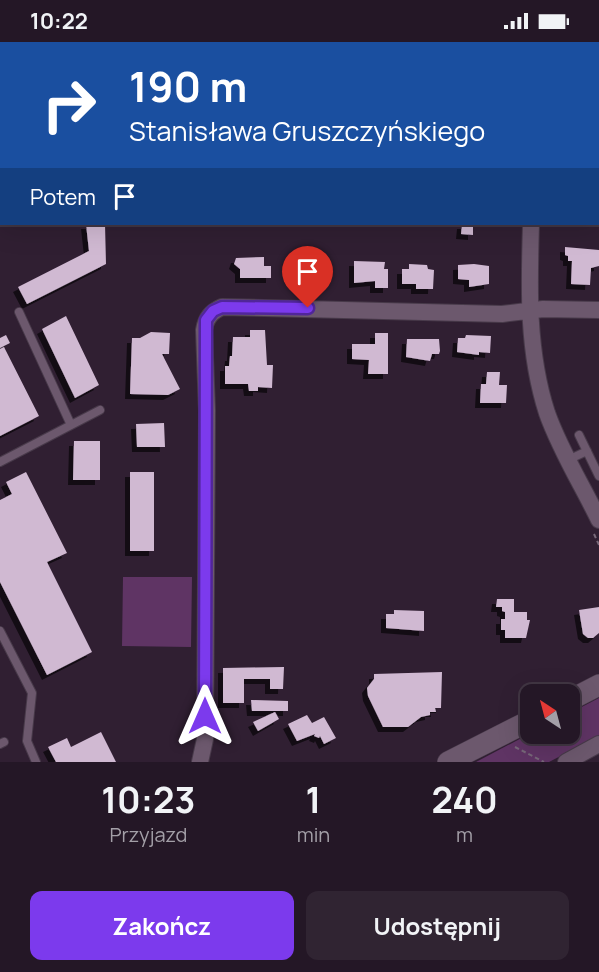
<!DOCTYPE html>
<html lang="pl">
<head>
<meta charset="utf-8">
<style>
  :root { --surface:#241726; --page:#302432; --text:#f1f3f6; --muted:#a39fa7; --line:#413643; --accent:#7c3aed }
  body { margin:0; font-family:Manrope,sans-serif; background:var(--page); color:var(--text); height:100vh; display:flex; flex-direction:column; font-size:22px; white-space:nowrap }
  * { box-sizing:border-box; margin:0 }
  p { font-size:20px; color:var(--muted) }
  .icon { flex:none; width:33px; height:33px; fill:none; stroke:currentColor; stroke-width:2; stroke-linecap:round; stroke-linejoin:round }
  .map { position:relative; height:720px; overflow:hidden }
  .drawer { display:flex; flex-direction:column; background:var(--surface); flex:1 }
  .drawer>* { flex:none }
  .guide { position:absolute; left:0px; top:0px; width:600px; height:183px; box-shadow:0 6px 24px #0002,0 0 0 2px var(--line); background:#1a4fa0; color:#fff; overflow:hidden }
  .needle { width:39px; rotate:324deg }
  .buttons { position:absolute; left:520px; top:642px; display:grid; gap:12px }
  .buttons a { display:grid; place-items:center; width:60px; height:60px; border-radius:12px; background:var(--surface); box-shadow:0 6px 24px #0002,0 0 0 2px var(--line); font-size:30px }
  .pin { position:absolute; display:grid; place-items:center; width:51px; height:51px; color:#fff; margin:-62px -26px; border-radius:50% 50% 50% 0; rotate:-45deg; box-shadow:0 0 6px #0007 }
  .pin .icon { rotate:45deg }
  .me { position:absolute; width:66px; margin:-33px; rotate:0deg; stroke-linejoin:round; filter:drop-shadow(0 0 4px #0008) }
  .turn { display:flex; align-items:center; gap:21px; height:126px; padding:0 30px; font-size:27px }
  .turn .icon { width:78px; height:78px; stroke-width:2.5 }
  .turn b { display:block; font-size:42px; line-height:51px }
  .then { display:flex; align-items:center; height:57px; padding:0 30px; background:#0003; gap:12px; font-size:22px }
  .eta { display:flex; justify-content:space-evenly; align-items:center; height:102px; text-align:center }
  .eta b { font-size:36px; font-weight:700; line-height:42px }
  .primary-button { display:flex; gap:12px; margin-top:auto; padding:12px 30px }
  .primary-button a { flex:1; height:69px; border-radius:12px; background:var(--accent); color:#fff; font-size:24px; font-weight:700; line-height:69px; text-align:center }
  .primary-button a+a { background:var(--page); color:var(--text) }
  .status { display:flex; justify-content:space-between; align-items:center; height:42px; padding:0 30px; background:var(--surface); direction:ltr }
  .status svg { height:16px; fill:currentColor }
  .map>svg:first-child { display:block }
  .green { fill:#5f3464 }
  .building { fill:#d0b9d2; filter:url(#shadow) }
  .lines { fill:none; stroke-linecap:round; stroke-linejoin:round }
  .service-casing { stroke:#483a4a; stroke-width:10 }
  .minor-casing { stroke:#483a4a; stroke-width:18 }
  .tertiary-casing { stroke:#483a4a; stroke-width:22 }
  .path { stroke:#776879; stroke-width:2; stroke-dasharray:4.5 3; stroke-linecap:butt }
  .service { stroke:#6c586d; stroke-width:8 }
  .minor { stroke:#6c586d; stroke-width:16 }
  .tertiary { stroke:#6c586d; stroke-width:21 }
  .route-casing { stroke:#51269a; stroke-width:15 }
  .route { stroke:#7c3aed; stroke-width:10 }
</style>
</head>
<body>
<div class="status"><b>10:22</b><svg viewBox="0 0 49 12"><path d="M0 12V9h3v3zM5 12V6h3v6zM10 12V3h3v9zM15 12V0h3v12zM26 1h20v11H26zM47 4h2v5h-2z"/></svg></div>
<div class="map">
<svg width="599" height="720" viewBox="0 0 599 720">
  <defs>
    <filter id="shadow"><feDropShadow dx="-5" dy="5" stdDeviation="0" flood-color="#0009"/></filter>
  </defs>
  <rect width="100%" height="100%" fill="#301f32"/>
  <!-- green -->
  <path class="green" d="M123,535H192L191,605L122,604Z
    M599,656V694L549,720H476L531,691L570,692V671Z"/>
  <!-- building -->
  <path class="building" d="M86,182H105L106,222L27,262L18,245L89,209Z
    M462,182H473V193L461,192Z
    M565,205L599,208V224L591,226L590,243L571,242L572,219H568V214L565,213Z
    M264,215V224H271V236H240V227L234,222L236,216Z
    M354,219L385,220L384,227H388V246H375V239L354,241Z
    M409,222L427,223L428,227L434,228L433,247H416V242H402V227H409Z
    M474,222L489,224V242L469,245V238L458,237V223Z
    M66,274L99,343L75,356L42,287Z
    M250,288H265L267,323H273L272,346L258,345V349H249L248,342H225V324H229L230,314H232L233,295H250Z
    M151,290L170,291L169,312H162L180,347L168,353L130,352L132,296H140Z
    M375,291H388V332H368L369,318L352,317V302H375Z
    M6,293L10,301L0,306V296Z
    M466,293L491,294L490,311L479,310V313L457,310L458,296H465Z
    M407,297H439L440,309L439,312H432L430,319L406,315Z
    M4,305L39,374L0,394V307Z
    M487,330H500L499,343H507L506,361H480L481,342H486Z
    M164,381L165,405H137L136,382Z
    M74,399H100V438H73Z
    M26,430L67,511L47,520L92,610L47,633L0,540V458L12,452L6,440Z
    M130,430H154V509H130Z
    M497,557H514V570H527V578H530L526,596H505V588H501V577H505V570L502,569V565H496Z
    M599,565V591L593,596H588L583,592L579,568Z
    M394,568L424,569V589L386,586V572H394Z
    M284,625L283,647H270V637H244V661H223V626Z
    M442,630L441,666H435L436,670H430V673L421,675L408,685H383L368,654L367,646L374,637V632Z
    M251,658L288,659V669H252Z
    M275,670L279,677L258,689L253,680Z
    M307,673L312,681L324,675L336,696L324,702L320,694L319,696L314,694L315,692L297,699L288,682Z
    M101,690L116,720H56L48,705L67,696L71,705Z"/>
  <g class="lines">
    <defs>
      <path id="service" d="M19,270L71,383
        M579,393L599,434
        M570,417L587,409
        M0,420L100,368
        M0,589L32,651L27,699L36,720
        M0,702L4,700"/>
      <path id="minor" d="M534,2V0
        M598,123H599
        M531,182C529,246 527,309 547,371C560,408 582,443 599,478
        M200,720L205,697L207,369L204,288C206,276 211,270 222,265L502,272L543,267L599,268
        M566,720L599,702"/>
      <path id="tertiary" d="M570,658L599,643
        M448,720L531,678"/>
    </defs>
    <!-- service casing -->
    <use href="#service" class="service-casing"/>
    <!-- minor casing -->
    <use href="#minor" class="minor-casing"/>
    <!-- tertiary casing -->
    <use href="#tertiary" class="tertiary-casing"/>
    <!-- path -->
    <path class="path" d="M0,118H2
      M594,492L599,503
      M515,705L544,720"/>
    <!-- service -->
    <use href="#service" class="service"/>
    <!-- minor -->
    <use href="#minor" class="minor"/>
    <!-- tertiary -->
    <use href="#tertiary" class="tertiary"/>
  </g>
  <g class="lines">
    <defs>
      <path id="route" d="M205,674L206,278L213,269L222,265L308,266"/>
    </defs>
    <!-- route casing -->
    <use href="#route" class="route-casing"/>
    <!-- route -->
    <use href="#route" class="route"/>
  </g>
</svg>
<div class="buttons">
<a><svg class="needle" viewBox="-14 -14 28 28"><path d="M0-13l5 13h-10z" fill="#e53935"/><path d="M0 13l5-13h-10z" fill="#a39fa7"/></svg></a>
</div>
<div class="pin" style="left:308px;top:266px;background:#d93025"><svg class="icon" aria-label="arrive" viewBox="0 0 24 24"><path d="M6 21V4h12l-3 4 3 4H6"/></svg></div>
<svg class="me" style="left:205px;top:674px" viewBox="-20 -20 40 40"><path d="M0-17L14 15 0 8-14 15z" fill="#7c3aed" stroke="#fff" stroke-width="4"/></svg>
<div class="guide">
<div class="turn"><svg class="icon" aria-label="right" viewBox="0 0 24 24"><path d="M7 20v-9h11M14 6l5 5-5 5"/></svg><div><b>190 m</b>Stanisława Gruszczyńskiego</div></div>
<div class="then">Potem<svg class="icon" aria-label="arrive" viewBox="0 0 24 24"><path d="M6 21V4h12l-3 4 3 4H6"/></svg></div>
</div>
</div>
<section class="drawer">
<div class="eta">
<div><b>10:23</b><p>Przyjazd</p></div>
<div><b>1</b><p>min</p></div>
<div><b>240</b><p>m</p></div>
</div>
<div class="primary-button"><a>Zakończ</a><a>Udostępnij</a></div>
</section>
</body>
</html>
